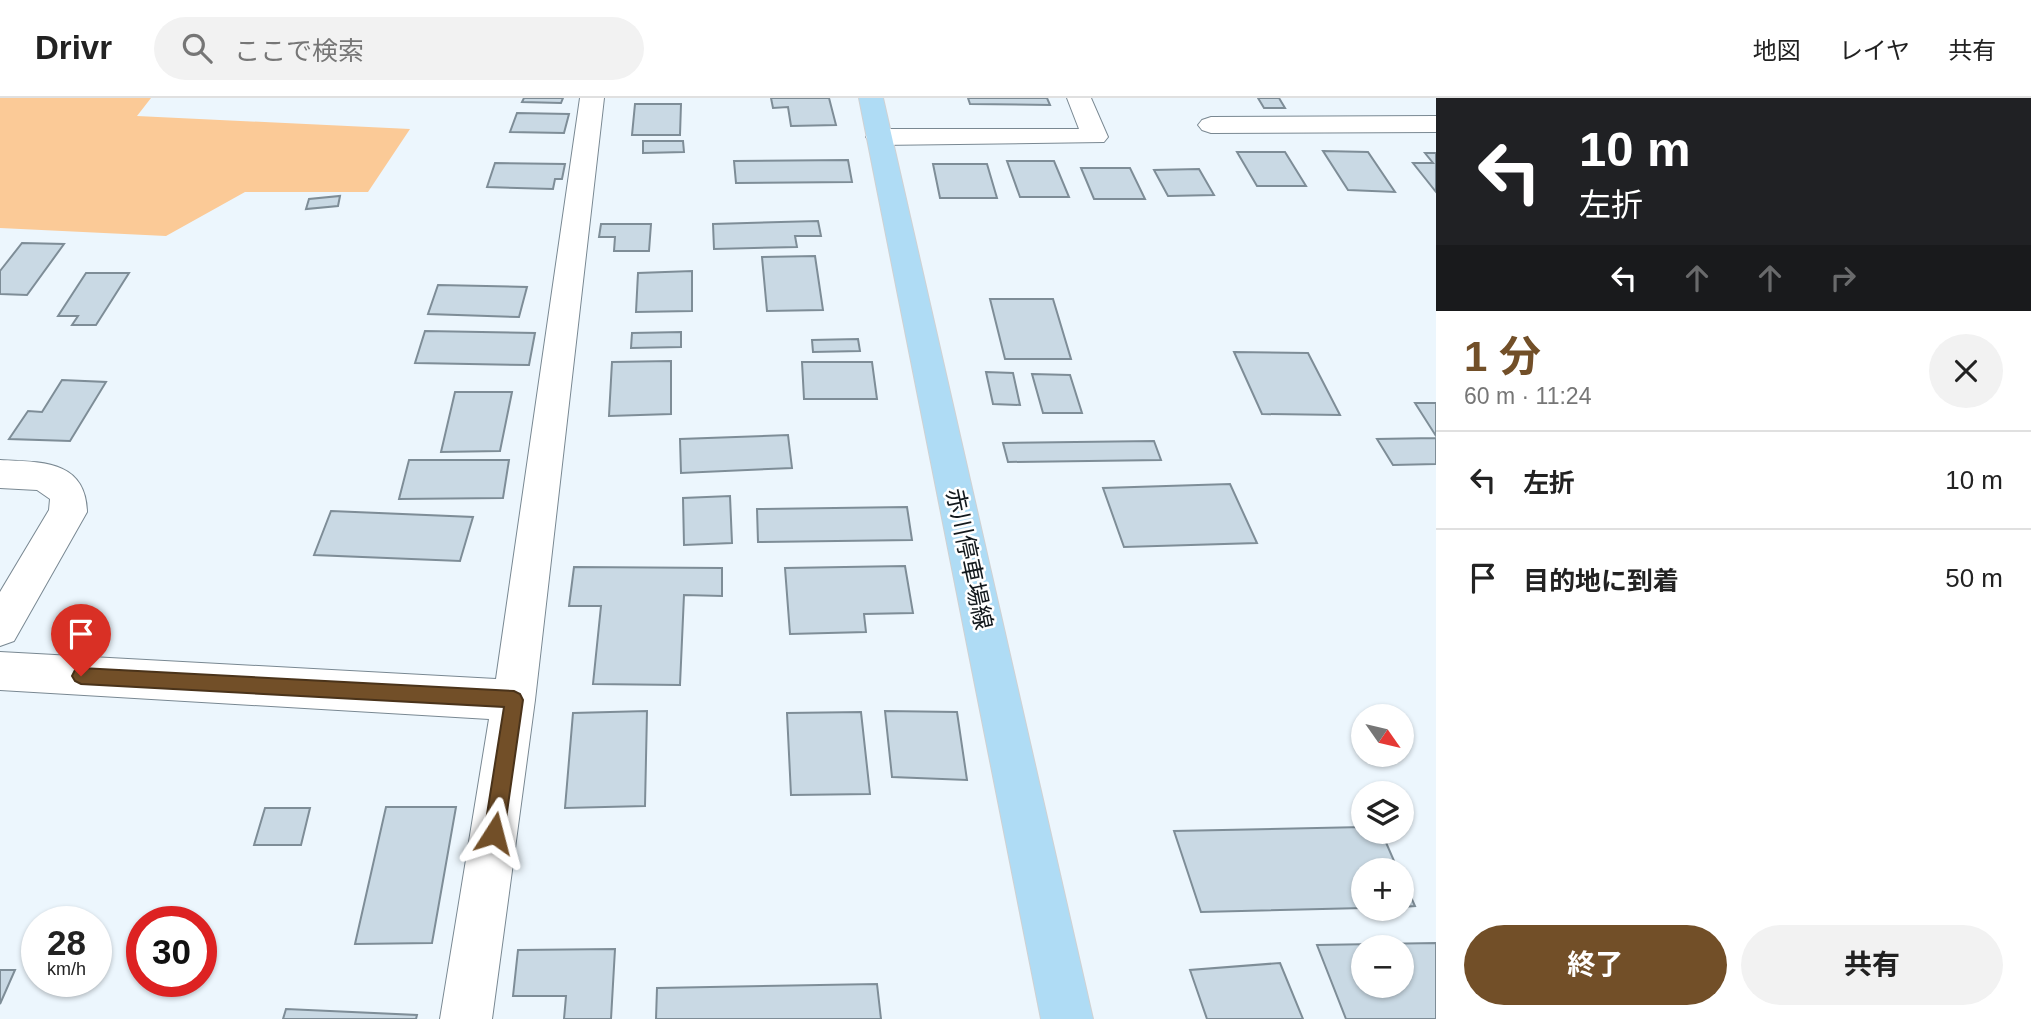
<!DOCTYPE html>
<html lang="ja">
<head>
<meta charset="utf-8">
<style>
  :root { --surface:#fff; --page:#f2f2f2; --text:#222; --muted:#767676; --line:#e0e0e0; --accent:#724f28 }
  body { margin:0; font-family:Arial,"Noto Sans JP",sans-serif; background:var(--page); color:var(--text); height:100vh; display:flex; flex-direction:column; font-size:26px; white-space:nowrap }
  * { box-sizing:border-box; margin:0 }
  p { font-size:23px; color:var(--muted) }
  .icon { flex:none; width:38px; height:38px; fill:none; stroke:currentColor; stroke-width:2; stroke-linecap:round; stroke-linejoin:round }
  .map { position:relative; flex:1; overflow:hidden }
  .drawer { display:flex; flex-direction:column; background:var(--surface); width:595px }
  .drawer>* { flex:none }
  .top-card { background:#202124; color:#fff; overflow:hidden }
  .needle { width:46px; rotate:124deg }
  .controls { position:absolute; left:1351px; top:606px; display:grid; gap:14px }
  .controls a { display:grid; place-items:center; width:63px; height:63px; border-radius:50%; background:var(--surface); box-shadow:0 2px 5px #0004; font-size:35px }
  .speed { position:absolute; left:21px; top:808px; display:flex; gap:14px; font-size:35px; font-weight:700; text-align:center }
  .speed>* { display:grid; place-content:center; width:91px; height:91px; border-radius:50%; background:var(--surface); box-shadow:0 2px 5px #0004; line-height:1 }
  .speed small { font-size:18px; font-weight:400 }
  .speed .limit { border:10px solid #d22; background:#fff; color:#111 }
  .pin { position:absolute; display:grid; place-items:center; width:60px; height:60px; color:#fff; margin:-72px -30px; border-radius:50% 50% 50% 0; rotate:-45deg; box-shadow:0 0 7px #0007 }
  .pin .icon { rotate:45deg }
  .me { position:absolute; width:77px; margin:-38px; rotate:9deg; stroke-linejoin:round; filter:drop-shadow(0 0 5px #0008) }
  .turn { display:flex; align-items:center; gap:24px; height:147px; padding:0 28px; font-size:32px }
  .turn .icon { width:91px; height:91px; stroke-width:2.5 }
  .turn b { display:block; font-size:49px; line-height:60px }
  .lanes { display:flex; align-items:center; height:66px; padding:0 28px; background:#0003; justify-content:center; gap:35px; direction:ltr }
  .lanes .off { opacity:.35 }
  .round { display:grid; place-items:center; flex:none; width:74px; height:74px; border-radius:37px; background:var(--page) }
  .summary { display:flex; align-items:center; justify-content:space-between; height:119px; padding:0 28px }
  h1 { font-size:42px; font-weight:700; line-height:52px; color:var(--accent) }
  .button { display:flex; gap:14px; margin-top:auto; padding:14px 28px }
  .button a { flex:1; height:80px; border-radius:42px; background:var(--accent); color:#fff; font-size:28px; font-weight:700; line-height:80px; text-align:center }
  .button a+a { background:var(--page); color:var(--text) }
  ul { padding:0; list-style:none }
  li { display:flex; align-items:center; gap:21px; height:98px; padding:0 28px; border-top:2px solid var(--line) }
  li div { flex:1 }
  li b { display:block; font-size:26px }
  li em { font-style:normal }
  header { display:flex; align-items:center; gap:42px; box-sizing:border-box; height:98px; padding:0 35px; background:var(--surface); border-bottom:2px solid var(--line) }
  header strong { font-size:33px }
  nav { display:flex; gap:38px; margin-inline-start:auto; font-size:24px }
  .search { width:490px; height:63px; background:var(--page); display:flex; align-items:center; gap:18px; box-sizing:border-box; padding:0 24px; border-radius:38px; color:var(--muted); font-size:26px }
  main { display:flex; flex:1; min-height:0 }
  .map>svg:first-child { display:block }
  .green { fill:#fbca97 }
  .building { fill:#c9d9e4; stroke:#7e8d97; stroke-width:2; fill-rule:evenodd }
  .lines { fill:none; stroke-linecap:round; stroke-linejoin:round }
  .minor-casing { stroke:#798892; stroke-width:2 }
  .major-casing { stroke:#d0d1d2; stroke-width:2 }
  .minor { fill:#fff; fill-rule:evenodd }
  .major { fill:#afdcf5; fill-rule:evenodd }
  .route { fill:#724f28; stroke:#4a331a; stroke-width:2 }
  .labels { text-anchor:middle; stroke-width:5; stroke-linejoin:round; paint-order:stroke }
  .street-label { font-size:24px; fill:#13191d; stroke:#fff }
</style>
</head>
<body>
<header>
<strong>Drivr</strong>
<div class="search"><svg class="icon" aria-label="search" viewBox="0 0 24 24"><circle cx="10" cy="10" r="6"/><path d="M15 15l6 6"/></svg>ここで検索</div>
<nav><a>地図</a><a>レイヤ</a><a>共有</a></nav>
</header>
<main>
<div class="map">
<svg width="1436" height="921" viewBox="0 0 1436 921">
  <rect width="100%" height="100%" fill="#ecf6fd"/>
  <!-- green -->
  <path class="green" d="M0,0H151L137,18L410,31L368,94H245L166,138L0,130Z"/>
  <!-- building -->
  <path class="building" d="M524,0H563L561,5L522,4Z
    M771,0H829L836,27L791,28L788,9L773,10Z
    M968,0H1047L1050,7L970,6Z
    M1258,0H1279L1285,10H1264Z
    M635,6H681L680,37H632Z
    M517,15L569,16L564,35L510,34Z
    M643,43H683L684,54L643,55Z
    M1323,53L1368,54L1395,94L1348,92Z
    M1237,54H1285L1306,88H1257Z
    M1425,55H1436V94L1413,65H1433Z
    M848,62L852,84L736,85L734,63Z
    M1007,63H1054L1069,99H1020Z
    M495,65L565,66L562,81H555L553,91L487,89Z
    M933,66H987L997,100H940Z
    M1081,70H1130L1145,101H1094Z
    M1199,71L1214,97L1168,98L1154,72Z
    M340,98L338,108L306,111L309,101Z
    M818,123L821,138H795L797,149L714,151L713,126Z
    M601,126H651L649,153H614L615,139H599Z
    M22,145L64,146L27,197L0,196V173Z
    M815,158L823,212L767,213L762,159Z
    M692,173V213L636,214L638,175Z
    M86,175H129L96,227H72L78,218H58Z
    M438,187L527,189L519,219L428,216Z
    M990,201H1053L1071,261H1005Z
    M425,233L535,235L529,267L415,265Z
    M681,234V249L631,250L632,235Z
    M858,241L860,253L813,254L812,242Z
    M1234,254L1308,255L1340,317L1262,316Z
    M671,263V316L609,318L612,264Z
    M802,264H872L877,301H804Z
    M986,274L1013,275L1020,307L993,306Z
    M1032,276L1070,277L1082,315H1043Z
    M62,282L106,284L70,343L9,341L28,313L42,314Z
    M455,294H512L500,353L441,354Z
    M1415,305H1436V338Z
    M788,337L792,370L681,375L680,341Z
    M1436,340V366L1393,367L1377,341Z
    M1154,343L1161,362L1008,364L1003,345Z
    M409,362H509L503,400L399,401Z
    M1230,386L1257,445L1124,449L1103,390Z
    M730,398L732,445L684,447L683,400Z
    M907,409L912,442L758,444L757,411Z
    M331,413L473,419L460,463L314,457Z
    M905,468L913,515L864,516L866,534L790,536L785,470Z
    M574,469L722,470V498L684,497L680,587L593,586L601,508H569Z
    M647,613L645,708L565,710L573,615Z
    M885,613L957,614L967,682L892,679Z
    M861,614L870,696L791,697L787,615Z
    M386,709H456L432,845L355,846Z
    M265,710H310L301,747H254Z
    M1363,729V733H1381L1398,772H1363V810L1201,814L1174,733Z
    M1402,779L1415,808L1402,809Z
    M1436,845V921H1346L1317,847ZM1363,849H1402V887H1363Z
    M615,851L611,921H564L566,898H513L518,852Z
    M1280,865L1303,921H1207L1190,872Z
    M0,872H15L0,906Z
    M877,886L881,921H656L657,890Z
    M286,911L417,917L416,921H283Z"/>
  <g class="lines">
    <defs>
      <path id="minor" d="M580,0H604L535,602L492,921H440L489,621L0,592V554L496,581Z
        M1067,0H1091L1108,39L1104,44L879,47L870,44L866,39L870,34L879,31H1079Z
        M1436,18V34L1211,35L1202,32L1198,27L1202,22L1211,19Z
        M0,362C41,364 86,362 87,414L14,543L0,548V494L49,412L50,401L37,392L0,390Z"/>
      <path id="major" d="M859,0H883L1093,921H1041Z"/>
    </defs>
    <!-- minor casing -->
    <use href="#minor" class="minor-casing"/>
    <!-- major casing -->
    <use href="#major" class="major-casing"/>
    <!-- minor -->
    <use href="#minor" class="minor"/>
    <!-- major -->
    <use href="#major" class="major"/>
  </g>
  <!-- route -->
  <path class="route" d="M81,570L514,593L520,596L523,602L504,735L501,742L494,744L487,742L484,735L504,609L81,586L75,583L72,578L75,572Z"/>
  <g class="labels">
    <!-- street labels -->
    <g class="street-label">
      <text transform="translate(969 461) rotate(78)" y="8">赤川停車場線</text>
    </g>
  </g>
</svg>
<div class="controls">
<a><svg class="needle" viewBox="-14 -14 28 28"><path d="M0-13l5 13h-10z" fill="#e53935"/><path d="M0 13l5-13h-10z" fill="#767676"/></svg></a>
<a><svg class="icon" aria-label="layers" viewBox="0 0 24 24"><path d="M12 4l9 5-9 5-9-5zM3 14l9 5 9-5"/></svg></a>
<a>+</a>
<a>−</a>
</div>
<div class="speed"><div>28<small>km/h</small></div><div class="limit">30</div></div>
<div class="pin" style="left:81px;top:578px;background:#d93025"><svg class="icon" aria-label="arrive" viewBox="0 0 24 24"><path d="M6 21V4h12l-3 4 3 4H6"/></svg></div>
<svg class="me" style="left:494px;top:735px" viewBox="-20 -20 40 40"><path d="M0-17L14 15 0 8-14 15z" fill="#724f28" stroke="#fff" stroke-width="4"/></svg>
</div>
<section class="drawer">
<div class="top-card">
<div class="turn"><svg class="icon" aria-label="left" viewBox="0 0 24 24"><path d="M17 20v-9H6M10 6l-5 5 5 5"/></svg><div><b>10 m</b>左折</div></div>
<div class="lanes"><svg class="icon" aria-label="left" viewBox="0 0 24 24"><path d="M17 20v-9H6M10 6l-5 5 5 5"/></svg><svg class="icon off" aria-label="ahead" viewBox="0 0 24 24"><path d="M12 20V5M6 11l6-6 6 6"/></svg><svg class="icon off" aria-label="ahead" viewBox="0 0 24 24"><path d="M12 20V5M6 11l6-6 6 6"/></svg><svg class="icon off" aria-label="right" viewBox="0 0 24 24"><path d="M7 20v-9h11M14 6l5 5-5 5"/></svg></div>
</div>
<div class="summary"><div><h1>1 分</h1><p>60 m · 11:24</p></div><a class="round"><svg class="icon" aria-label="close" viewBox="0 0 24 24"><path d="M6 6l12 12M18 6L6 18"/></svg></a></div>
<ul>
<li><svg class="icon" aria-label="left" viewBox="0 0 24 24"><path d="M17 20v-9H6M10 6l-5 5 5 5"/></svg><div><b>左折</b></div><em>10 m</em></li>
<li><svg class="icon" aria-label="arrive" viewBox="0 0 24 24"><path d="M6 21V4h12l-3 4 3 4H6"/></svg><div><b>目的地に到着</b></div><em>50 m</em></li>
</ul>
<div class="button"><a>終了</a><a>共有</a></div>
</section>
</main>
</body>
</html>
